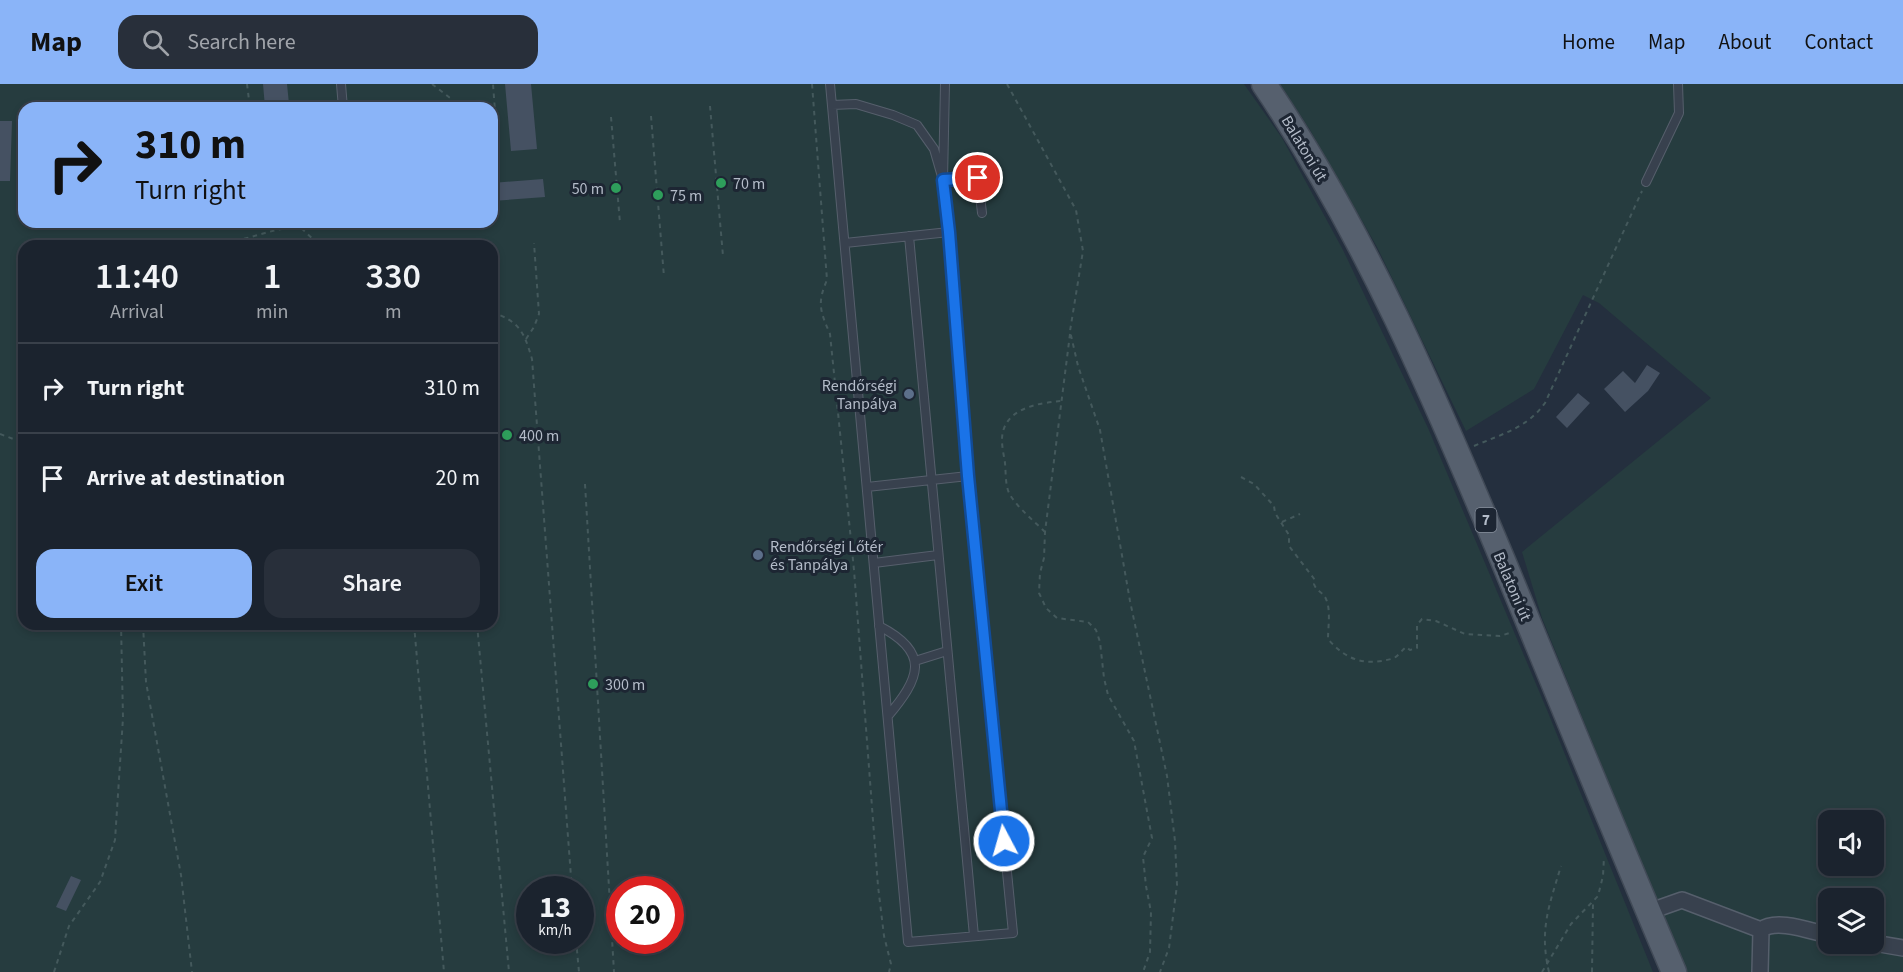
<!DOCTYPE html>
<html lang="en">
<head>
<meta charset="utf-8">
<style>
  :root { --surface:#1b232e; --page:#282f3a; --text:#f1f3f6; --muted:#a0a4aa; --line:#39404a; --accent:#8ab4f8 }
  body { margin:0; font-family:"Source Sans 3",sans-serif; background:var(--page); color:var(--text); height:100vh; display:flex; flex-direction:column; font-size:22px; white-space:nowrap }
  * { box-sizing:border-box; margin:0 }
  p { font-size:20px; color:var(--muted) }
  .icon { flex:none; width:33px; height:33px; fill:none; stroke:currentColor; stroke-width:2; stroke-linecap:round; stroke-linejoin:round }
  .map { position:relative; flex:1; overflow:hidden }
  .sheet { position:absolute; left:18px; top:156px; width:480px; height:390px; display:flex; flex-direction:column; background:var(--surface); border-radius:18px; box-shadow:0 3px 9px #0003,0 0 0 2px var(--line) }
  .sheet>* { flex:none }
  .hud { position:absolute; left:18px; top:18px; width:480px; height:126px; border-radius:18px; box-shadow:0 3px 9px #0003,0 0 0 2px var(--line); background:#8ab4f8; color:#111; overflow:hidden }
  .tools { position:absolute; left:1818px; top:726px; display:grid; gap:12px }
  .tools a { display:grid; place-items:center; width:66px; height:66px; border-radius:12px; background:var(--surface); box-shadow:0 3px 9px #0003,0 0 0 2px var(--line); font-size:30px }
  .speed { position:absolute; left:516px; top:792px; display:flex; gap:12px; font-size:30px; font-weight:700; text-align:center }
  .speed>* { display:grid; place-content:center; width:78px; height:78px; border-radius:50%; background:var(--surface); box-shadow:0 3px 9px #0003,0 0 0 2px var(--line); line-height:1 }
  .speed small { font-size:15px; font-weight:400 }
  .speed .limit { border:9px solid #d22; background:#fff; color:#111 }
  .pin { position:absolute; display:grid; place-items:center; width:51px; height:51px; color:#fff; margin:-26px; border:3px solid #fff; border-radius:50%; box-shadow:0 2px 6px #0007 }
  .me { position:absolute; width:66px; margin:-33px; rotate:354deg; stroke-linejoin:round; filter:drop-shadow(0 0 4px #0008) }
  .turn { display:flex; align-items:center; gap:21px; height:126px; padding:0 18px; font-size:27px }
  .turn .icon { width:78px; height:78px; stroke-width:2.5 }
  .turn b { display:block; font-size:42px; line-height:51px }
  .eta { display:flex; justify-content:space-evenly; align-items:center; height:102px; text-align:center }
  .eta b { font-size:36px; font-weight:600; line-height:42px }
  .action { display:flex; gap:12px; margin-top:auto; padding:12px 18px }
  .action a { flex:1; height:69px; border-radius:18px; background:var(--accent); color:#111; font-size:24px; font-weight:600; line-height:69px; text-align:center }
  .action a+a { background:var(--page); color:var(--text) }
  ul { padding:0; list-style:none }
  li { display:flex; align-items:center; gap:18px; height:90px; padding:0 18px; border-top:2px solid var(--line) }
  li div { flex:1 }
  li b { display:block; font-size:22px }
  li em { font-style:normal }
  header { display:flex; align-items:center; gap:36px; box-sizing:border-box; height:84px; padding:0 30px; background:var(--accent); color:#111 }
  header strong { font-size:28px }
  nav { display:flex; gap:33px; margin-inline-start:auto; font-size:21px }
  .search { width:420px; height:54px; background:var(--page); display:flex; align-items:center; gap:15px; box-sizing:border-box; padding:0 21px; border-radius:18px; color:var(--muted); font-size:22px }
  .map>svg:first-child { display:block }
  .green { fill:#263c3f; fill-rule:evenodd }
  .building { fill:#455162 }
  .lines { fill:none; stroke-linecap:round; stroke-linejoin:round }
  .service-casing { stroke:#565f6c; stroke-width:10 }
  .minor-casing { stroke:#565f6c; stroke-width:18 }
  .primary-casing { stroke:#414a57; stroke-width:27 }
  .path { stroke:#44595c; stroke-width:2; stroke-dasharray:4.5 4.5; stroke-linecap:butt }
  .service { stroke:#38414e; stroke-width:8 }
  .minor { stroke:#38414e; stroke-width:15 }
  .primary { stroke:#56606e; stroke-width:24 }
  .route-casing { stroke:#114b97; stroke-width:15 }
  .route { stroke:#1a73e8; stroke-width:10 }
  .leisure-dot { fill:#2e9e5b; stroke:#1d2633; stroke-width:2 }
  .service-dot { fill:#5c6f8a; stroke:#1d2633; stroke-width:2 }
  .labels { text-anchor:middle; stroke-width:6; stroke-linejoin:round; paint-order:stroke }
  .shield { fill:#1d2633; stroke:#878f9c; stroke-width:1.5 }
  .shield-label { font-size:15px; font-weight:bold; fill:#b4bcc9 }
  .street-label { font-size:16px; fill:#b4bcc9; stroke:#1d2633 }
  .poi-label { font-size:16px; fill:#b4bcc9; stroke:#1d2633; text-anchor:start }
</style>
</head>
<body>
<header>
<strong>Map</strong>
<div class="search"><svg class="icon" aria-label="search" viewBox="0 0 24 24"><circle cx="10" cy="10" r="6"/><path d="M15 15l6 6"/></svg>Search here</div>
<nav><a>Home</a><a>Map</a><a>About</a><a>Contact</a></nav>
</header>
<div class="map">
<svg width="1903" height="888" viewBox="0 0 1903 888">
  <rect width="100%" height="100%" fill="#242f3e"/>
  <!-- green -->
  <path class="green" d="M0,0H1244L1282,54L1343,166L1428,344L1547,626L1653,888H0ZM24,24H492V138H24ZM24,162H492V540H24ZM530,806H580V856H530ZM620,806H670V856H620Z
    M1280,0H1903V888H1685L1542,534L1522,468L1711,314L1599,219L1583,211L1534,305L1466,347L1377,163L1310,46ZM1828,736H1874V782H1828ZM1828,814H1874V860H1828Z"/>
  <!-- building -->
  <path class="building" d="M263,0H287L289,20L265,23Z
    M505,0H531L537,65L511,67Z
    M0,37H12L10,97H0Z
    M543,95L545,113L492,117V99Z
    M1647,281L1660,289L1648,307L1625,328L1604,305L1623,287L1635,299Z
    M1578,309L1590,319L1567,344L1556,333Z
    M71,792L81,796L66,827L56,823Z"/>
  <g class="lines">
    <defs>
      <path id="service" d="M341,0L343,24
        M830,0L908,858L1013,849L968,392L949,148L943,96L934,65L917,41L893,31L856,20L832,21
        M945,0L943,96L978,94L982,129
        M1646,98L1679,29L1678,0
        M909,152L974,852
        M845,159L949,148
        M867,403L968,392
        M874,479L938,471
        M879,542C932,569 919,595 888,632
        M915,577L947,567"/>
      <path id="minor" d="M1648,828L1682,816L1761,846
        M1874,859L1903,864
        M1760,888L1761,846C1776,834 1810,847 1828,851"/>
      <path id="primary" d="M1264,0C1365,149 1435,314 1504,479C1560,615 1616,752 1674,888"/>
    </defs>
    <!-- service casing -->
    <use href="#service" class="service-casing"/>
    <!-- minor casing -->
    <use href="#minor" class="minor-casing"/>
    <!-- primary casing -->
    <use href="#primary" class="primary-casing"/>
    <!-- path -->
    <path class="path" d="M247,0L250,24
      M432,0L463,24
      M812,0L827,196C817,219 820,227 830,250L854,486L878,802L884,852L891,880L889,888
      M1007,0L1076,126L1083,167L1070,247L1078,282L1100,346L1130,517L1167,692L1175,757L1177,801L1169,864L1160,888
      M710,22L723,172
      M651,32L664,193
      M611,33L620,139
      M492,47L493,48L496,40L493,0
      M295,138L320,162
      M218,162L276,146L298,142
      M492,228C520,238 524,248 532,275L572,806
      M1070,250L1045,448L1044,474L1040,489L1039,509L1046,524L1057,534L1088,538L1096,546L1100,558L1104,594L1108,611L1134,657L1152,754L1143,773L1146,802L1151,828L1150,868L1143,888
      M526,255L534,243L539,230L534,159
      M0,350L24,359
      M1474,362C1502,350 1527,344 1545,319L1642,107
      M1241,393L1254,400L1274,422L1275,429L1289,451V462L1315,496L1314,500C1316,507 1323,508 1326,515C1331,526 1328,543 1328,555C1346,576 1364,582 1391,575C1397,574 1401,567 1406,563L1410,566L1417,564V541L1422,535L1436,537L1465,550L1500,552L1513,548
      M585,400L614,888
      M1282,438L1300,430
      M1045,448C1034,437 1019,425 1010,411C1005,402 1006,389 1005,379C1004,372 1002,364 1002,356C1002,325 1037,319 1061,317
      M143,540L146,598L181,791L192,888
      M414,540L444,888
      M477,540L509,888
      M576,856L579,888
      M54,888L69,842L100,798L115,756L123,634L121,540
      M1542,888L1571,840L1598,812L1603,792L1604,773
      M1549,888C1539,846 1549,822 1561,782
      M1592,888L1593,819"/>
    <!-- service -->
    <use href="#service" class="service"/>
    <!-- minor -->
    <use href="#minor" class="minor"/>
    <!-- primary -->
    <use href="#primary" class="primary"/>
  </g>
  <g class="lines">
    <defs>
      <path id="route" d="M978,94L943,96L949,148L968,392L1004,757"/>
    </defs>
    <!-- route casing -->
    <use href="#route" class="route-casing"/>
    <!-- route -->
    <use href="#route" class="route"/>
  </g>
  <!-- markers -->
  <g class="leisure-dot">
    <circle cx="721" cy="99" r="6"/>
    <circle cx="616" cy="104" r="6"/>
    <circle cx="658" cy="111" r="6"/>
    <circle cx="507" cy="351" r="6"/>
    <circle cx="593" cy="600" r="6"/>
  </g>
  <g class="service-dot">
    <circle cx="909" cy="310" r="6"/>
    <circle cx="758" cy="471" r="6"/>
  </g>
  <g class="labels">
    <!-- shield labels -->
    <rect class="shield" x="1475.5" y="424" width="21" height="24" rx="4.5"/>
    <g class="shield-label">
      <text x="1486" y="441">7</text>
    </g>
    <!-- street labels -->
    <g class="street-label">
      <text transform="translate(1305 64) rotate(59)" y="6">Balatoni út</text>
      <text transform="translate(1513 502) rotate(67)" y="6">Balatoni út</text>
    </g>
    <!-- poi labels -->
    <g class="poi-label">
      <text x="733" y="105">70 m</text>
      <text x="604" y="110" text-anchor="end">50 m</text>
      <text x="670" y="117">75 m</text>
      <text x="897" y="307" text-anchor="end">Rendőrségi<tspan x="897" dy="18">Tanpálya</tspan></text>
      <text x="519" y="357">400 m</text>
      <text x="770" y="468">Rendőrségi Lőtér<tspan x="770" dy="18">és Tanpálya</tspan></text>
      <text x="605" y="606">300 m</text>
    </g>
  </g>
</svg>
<div class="tools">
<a><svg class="icon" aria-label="sound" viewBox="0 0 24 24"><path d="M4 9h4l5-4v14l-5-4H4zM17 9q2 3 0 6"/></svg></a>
<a><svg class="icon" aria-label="layers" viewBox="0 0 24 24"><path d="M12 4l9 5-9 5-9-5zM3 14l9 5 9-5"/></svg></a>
</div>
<div class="speed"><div>13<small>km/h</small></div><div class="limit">20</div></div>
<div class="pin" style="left:978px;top:94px;background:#d93025"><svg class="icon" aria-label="arrive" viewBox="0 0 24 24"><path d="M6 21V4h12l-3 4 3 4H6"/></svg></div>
<svg class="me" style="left:1004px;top:757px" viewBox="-20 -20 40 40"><circle r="17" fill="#1a73e8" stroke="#fff" stroke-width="3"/><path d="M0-11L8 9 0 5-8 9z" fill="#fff"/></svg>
<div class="hud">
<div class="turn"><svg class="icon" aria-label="right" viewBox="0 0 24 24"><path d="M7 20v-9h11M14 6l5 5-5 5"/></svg><div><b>310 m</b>Turn right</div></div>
</div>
<section class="sheet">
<div class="eta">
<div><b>11:40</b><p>Arrival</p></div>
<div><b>1</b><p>min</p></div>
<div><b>330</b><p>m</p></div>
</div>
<ul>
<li><svg class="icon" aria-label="right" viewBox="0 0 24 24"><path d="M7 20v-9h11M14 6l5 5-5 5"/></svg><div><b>Turn right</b></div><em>310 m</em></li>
<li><svg class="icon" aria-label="arrive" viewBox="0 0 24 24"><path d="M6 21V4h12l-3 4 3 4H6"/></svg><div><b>Arrive at destination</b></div><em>20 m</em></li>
</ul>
<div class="action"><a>Exit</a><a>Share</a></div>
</section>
</div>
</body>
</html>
